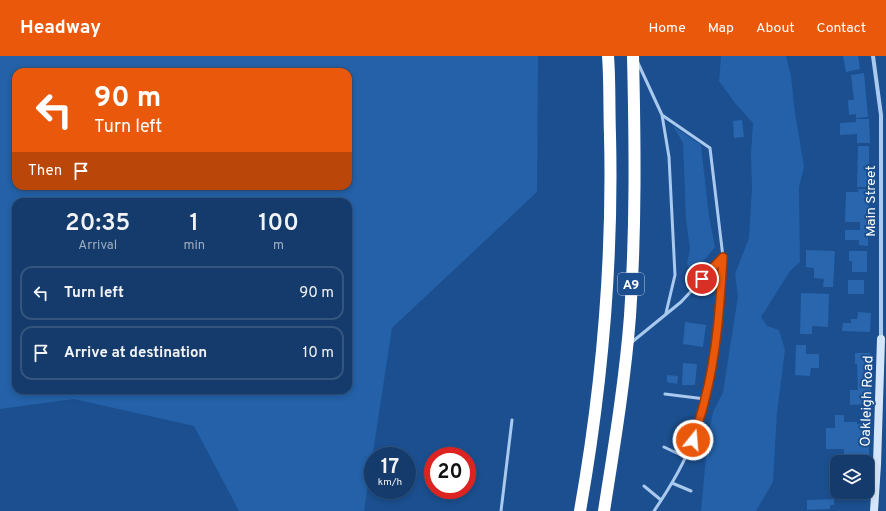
<!DOCTYPE html>
<html lang="en">
<head>
<meta charset="utf-8">
<style>
  :root { --surface:#143b6b; --page:#1d4271; --text:#f1f3f6; --muted:#9dadc1; --line:#33557e; --accent:#ea580c }
  body { margin:0; font-family:Overpass,sans-serif; background:var(--page); color:var(--text); height:100vh; display:flex; flex-direction:column; font-size:15px; white-space:nowrap }
  * { box-sizing:border-box; margin:0 }
  p { font-size:13px; color:var(--muted) }
  .icon { flex:none; width:22px; height:22px; fill:none; stroke:currentColor; stroke-width:2; stroke-linecap:round; stroke-linejoin:round }
  .map { position:relative; flex:1; overflow:hidden }
  .sheet { position:absolute; left:12px; top:142px; width:340px; height:196px; display:flex; flex-direction:column; background:var(--surface); border-radius:12px; box-shadow:0 2px 6px #0003,0 0 0 1px var(--line) }
  .sheet>* { flex:none }
  .hud { position:absolute; left:12px; top:12px; width:340px; height:122px; border-radius:12px; box-shadow:0 2px 6px #0003,0 0 0 1px var(--line); background:#ea580c; color:#fff; overflow:hidden }
  .controls { position:absolute; left:830px; top:399px; display:grid; gap:8px }
  .controls a { display:grid; place-items:center; width:44px; height:44px; border-radius:8px; background:var(--surface); box-shadow:0 2px 6px #0003,0 0 0 1px var(--line); font-size:20px }
  .speed { position:absolute; left:364px; top:391px; display:flex; gap:8px; font-size:20px; font-weight:700; text-align:center }
  .speed>* { display:grid; place-content:center; width:52px; height:52px; border-radius:50%; background:var(--surface); box-shadow:0 2px 6px #0003,0 0 0 1px var(--line); line-height:1 }
  .speed small { font-size:10px; font-weight:400 }
  .speed .limit { border:6px solid #d22; background:#fff; color:#111 }
  .pin { position:absolute; display:grid; place-items:center; width:34px; height:34px; color:#fff; margin:-17px; border:2px solid #fff; border-radius:50%; box-shadow:0 1px 4px #0007 }
  .me { position:absolute; width:44px; margin:-22px; rotate:17deg; stroke-linejoin:round; filter:drop-shadow(0 0 3px #0008) }
  .turn { display:flex; align-items:center; gap:14px; height:84px; padding:0 16px; font-size:18px }
  .turn .icon { width:52px; height:52px; stroke-width:2.5 }
  .turn b { display:block; font-size:28px; line-height:34px }
  .then { display:flex; align-items:center; height:38px; padding:0 16px; background:#0003; gap:8px; font-size:15px }
  .eta { display:flex; justify-content:space-evenly; align-items:center; height:68px; text-align:center }
  .eta b { font-size:24px; font-weight:600; line-height:28px }
  ul { padding:0; list-style:none }
  li { display:flex; align-items:center; gap:12px; height:54px; margin:0 8px 6px; padding:0 8px; border:2px solid var(--line); border-radius:12px }
  li div { flex:1 }
  li b { display:block; font-size:15px }
  li em { font-style:normal }
  header { display:flex; align-items:center; gap:24px; box-sizing:border-box; height:56px; padding:0 20px; background:var(--accent); color:#fff }
  header strong { font-size:19px }
  nav { display:flex; gap:22px; margin-inline-start:auto; font-size:14px }
  .map>svg:first-child { display:block }
  .green { fill:#2461a8; fill-rule:evenodd }
  .building { fill:#2a66ad }
  .lines { fill:none; stroke-linecap:round; stroke-linejoin:round }
  .lane { stroke:#a9c9ee; stroke-width:3 }
  .street { stroke:#a9c9ee; stroke-width:4 }
  .secondary { stroke:#d6e6fa; stroke-width:8 }
  .highway { stroke:#fff; stroke-width:12 }
  .route-casing { stroke:#983908; stroke-width:10 }
  .route { stroke:#ea580c; stroke-width:7 }
  .labels { text-anchor:middle; stroke-width:4; stroke-linejoin:round; paint-order:stroke }
  .shield { fill:#1b4f8f; stroke:#bbcadd; stroke-width:1 }
  .shield-label { font-size:13px; font-weight:bold; fill:#fff }
  .street-label { font-size:14px; fill:#fff; stroke:#1b4f8f }
</style>
</head>
<body>
<header>
<strong>Headway</strong>
<nav><a>Home</a><a>Map</a><a>About</a><a>Contact</a></nav>
</header>
<div class="map">
<svg width="886" height="455" viewBox="0 0 886 455">
  <rect width="100%" height="100%" fill="#1b4f8f"/>
  <!-- green -->
  <path class="green" d="M0,0H538L537,136L392,272L364,455H239L194,370L74,343L0,353ZM16,16H348V130H16ZM16,146H348V334H16Z
    M721,0H786L791,20L795,57L804,111L799,131L800,206L790,215L761,261L767,270L779,274L785,294L777,357L773,426L756,455H701L708,380L713,356L723,336L738,240L735,218L749,182L752,131L751,97L753,67L735,47L719,25Z
    M673,70L701,89L709,160L715,191L707,201L695,213H689L687,207L690,194L686,163L683,87Z"/>
  <!-- building -->
  <path class="building" d="M843,0H858L860,13L846,16Z
    M864,17L868,61L856,62V58L849,59L848,44H854L851,19Z
    M856,63H869L870,87H857V78L840,79V67L856,66Z
    M742,64L744,81L734,82L733,65Z
    M858,90H869V131H857Z
    M858,133H869L868,190L859,189V184H845V174H860V166H845L846,136H858Z
    M806,194L835,195L833,231H823L824,223L814,222V212L806,211Z
    M849,195H867V216H852V205H849Z
    M848,224H864V238H848Z
    M801,237L829,238L828,271L812,270V278H800Z
    M858,256L871,257L870,276L842,275L843,267H851V263H857Z
    M685,266L706,269L703,291L683,288Z
    M796,289H806V298H819V312H811L810,320L795,319Z
    M855,297H870L871,348L850,349V334H858L857,308H855Z
    M683,307L697,308L695,329H682Z
    M667,319L678,320L677,328L667,326Z
    M835,359H844V366H857V368H869V408H867V406H844V393H826V372H835Z
    M834,443V449H830V453L807,454V444Z"/>
  <g class="lines">
    <!-- lane -->
    <path class="lane" d="M662,59L669,101L675,219L666,257
      M632,286L681,246L723,201L710,92L662,59L638,7
      M665,338L705,343
      M664,391L685,401
      M672,427L691,435
      M644,430L661,444
      M501,455L512,364
      M654,455C669,433 684,409 693,383C715,326 720,262 723,201"/>
    <!-- street -->
    <path class="street" d="M873,0L881,59V283"/>
    <!-- secondary -->
    <path class="secondary" d="M874,455L877,408L881,283"/>
    <!-- highway -->
    <path class="highway" d="M580,455C602,331 613,204 610,79C609,53 610,26 608,0
      M604,455C614,391 625,325 630,260C636,173 635,87 633,0"/>
  </g>
  <g class="lines">
    <defs>
      <path id="route" d="M693,384C697,370 702,357 705,343C717,297 720,248 723,201L702,223"/>
    </defs>
    <!-- route casing -->
    <use href="#route" class="route-casing"/>
    <!-- route -->
    <use href="#route" class="route"/>
  </g>
  <g class="labels">
    <!-- shield labels -->
    <rect class="shield" x="618" y="217" width="26" height="22" rx="3"/>
    <g class="shield-label">
      <text x="631" y="233">A9</text>
    </g>
    <!-- street labels -->
    <g class="street-label">
      <text transform="translate(870 145) rotate(-90)" y="5">Main Street</text>
      <text transform="translate(866 345) rotate(-88)" y="5">Oakleigh Road</text>
    </g>
  </g>
</svg>
<div class="controls">
<a><svg class="icon" aria-label="layers" viewBox="0 0 24 24"><path d="M12 4l9 5-9 5-9-5zM3 14l9 5 9-5"/></svg></a>
</div>
<div class="speed"><div>17<small>km/h</small></div><div class="limit">20</div></div>
<div class="pin" style="left:702px;top:223px;background:#d93025"><svg class="icon" aria-label="arrive" viewBox="0 0 24 24"><path d="M6 21V4h12l-3 4 3 4H6"/></svg></div>
<svg class="me" style="left:693px;top:384px" viewBox="-20 -20 40 40"><circle r="17" fill="#ea580c" stroke="#fff" stroke-width="3"/><path d="M0-11L8 9 0 5-8 9z" fill="#fff"/></svg>
<div class="hud">
<div class="turn"><svg class="icon" aria-label="left" viewBox="0 0 24 24"><path d="M17 20v-9H6M10 6l-5 5 5 5"/></svg><div><b>90 m</b>Turn left</div></div>
<div class="then">Then<svg class="icon" aria-label="arrive" viewBox="0 0 24 24"><path d="M6 21V4h12l-3 4 3 4H6"/></svg></div>
</div>
<section class="sheet">
<div class="eta">
<div><b>20:35</b><p>Arrival</p></div>
<div><b>1</b><p>min</p></div>
<div><b>100</b><p>m</p></div>
</div>
<ul>
<li><svg class="icon" aria-label="left" viewBox="0 0 24 24"><path d="M17 20v-9H6M10 6l-5 5 5 5"/></svg><div><b>Turn left</b></div><em>90 m</em></li>
<li><svg class="icon" aria-label="arrive" viewBox="0 0 24 24"><path d="M6 21V4h12l-3 4 3 4H6"/></svg><div><b>Arrive at destination</b></div><em>10 m</em></li>
</ul>
</section>
</div>
</body>
</html>
